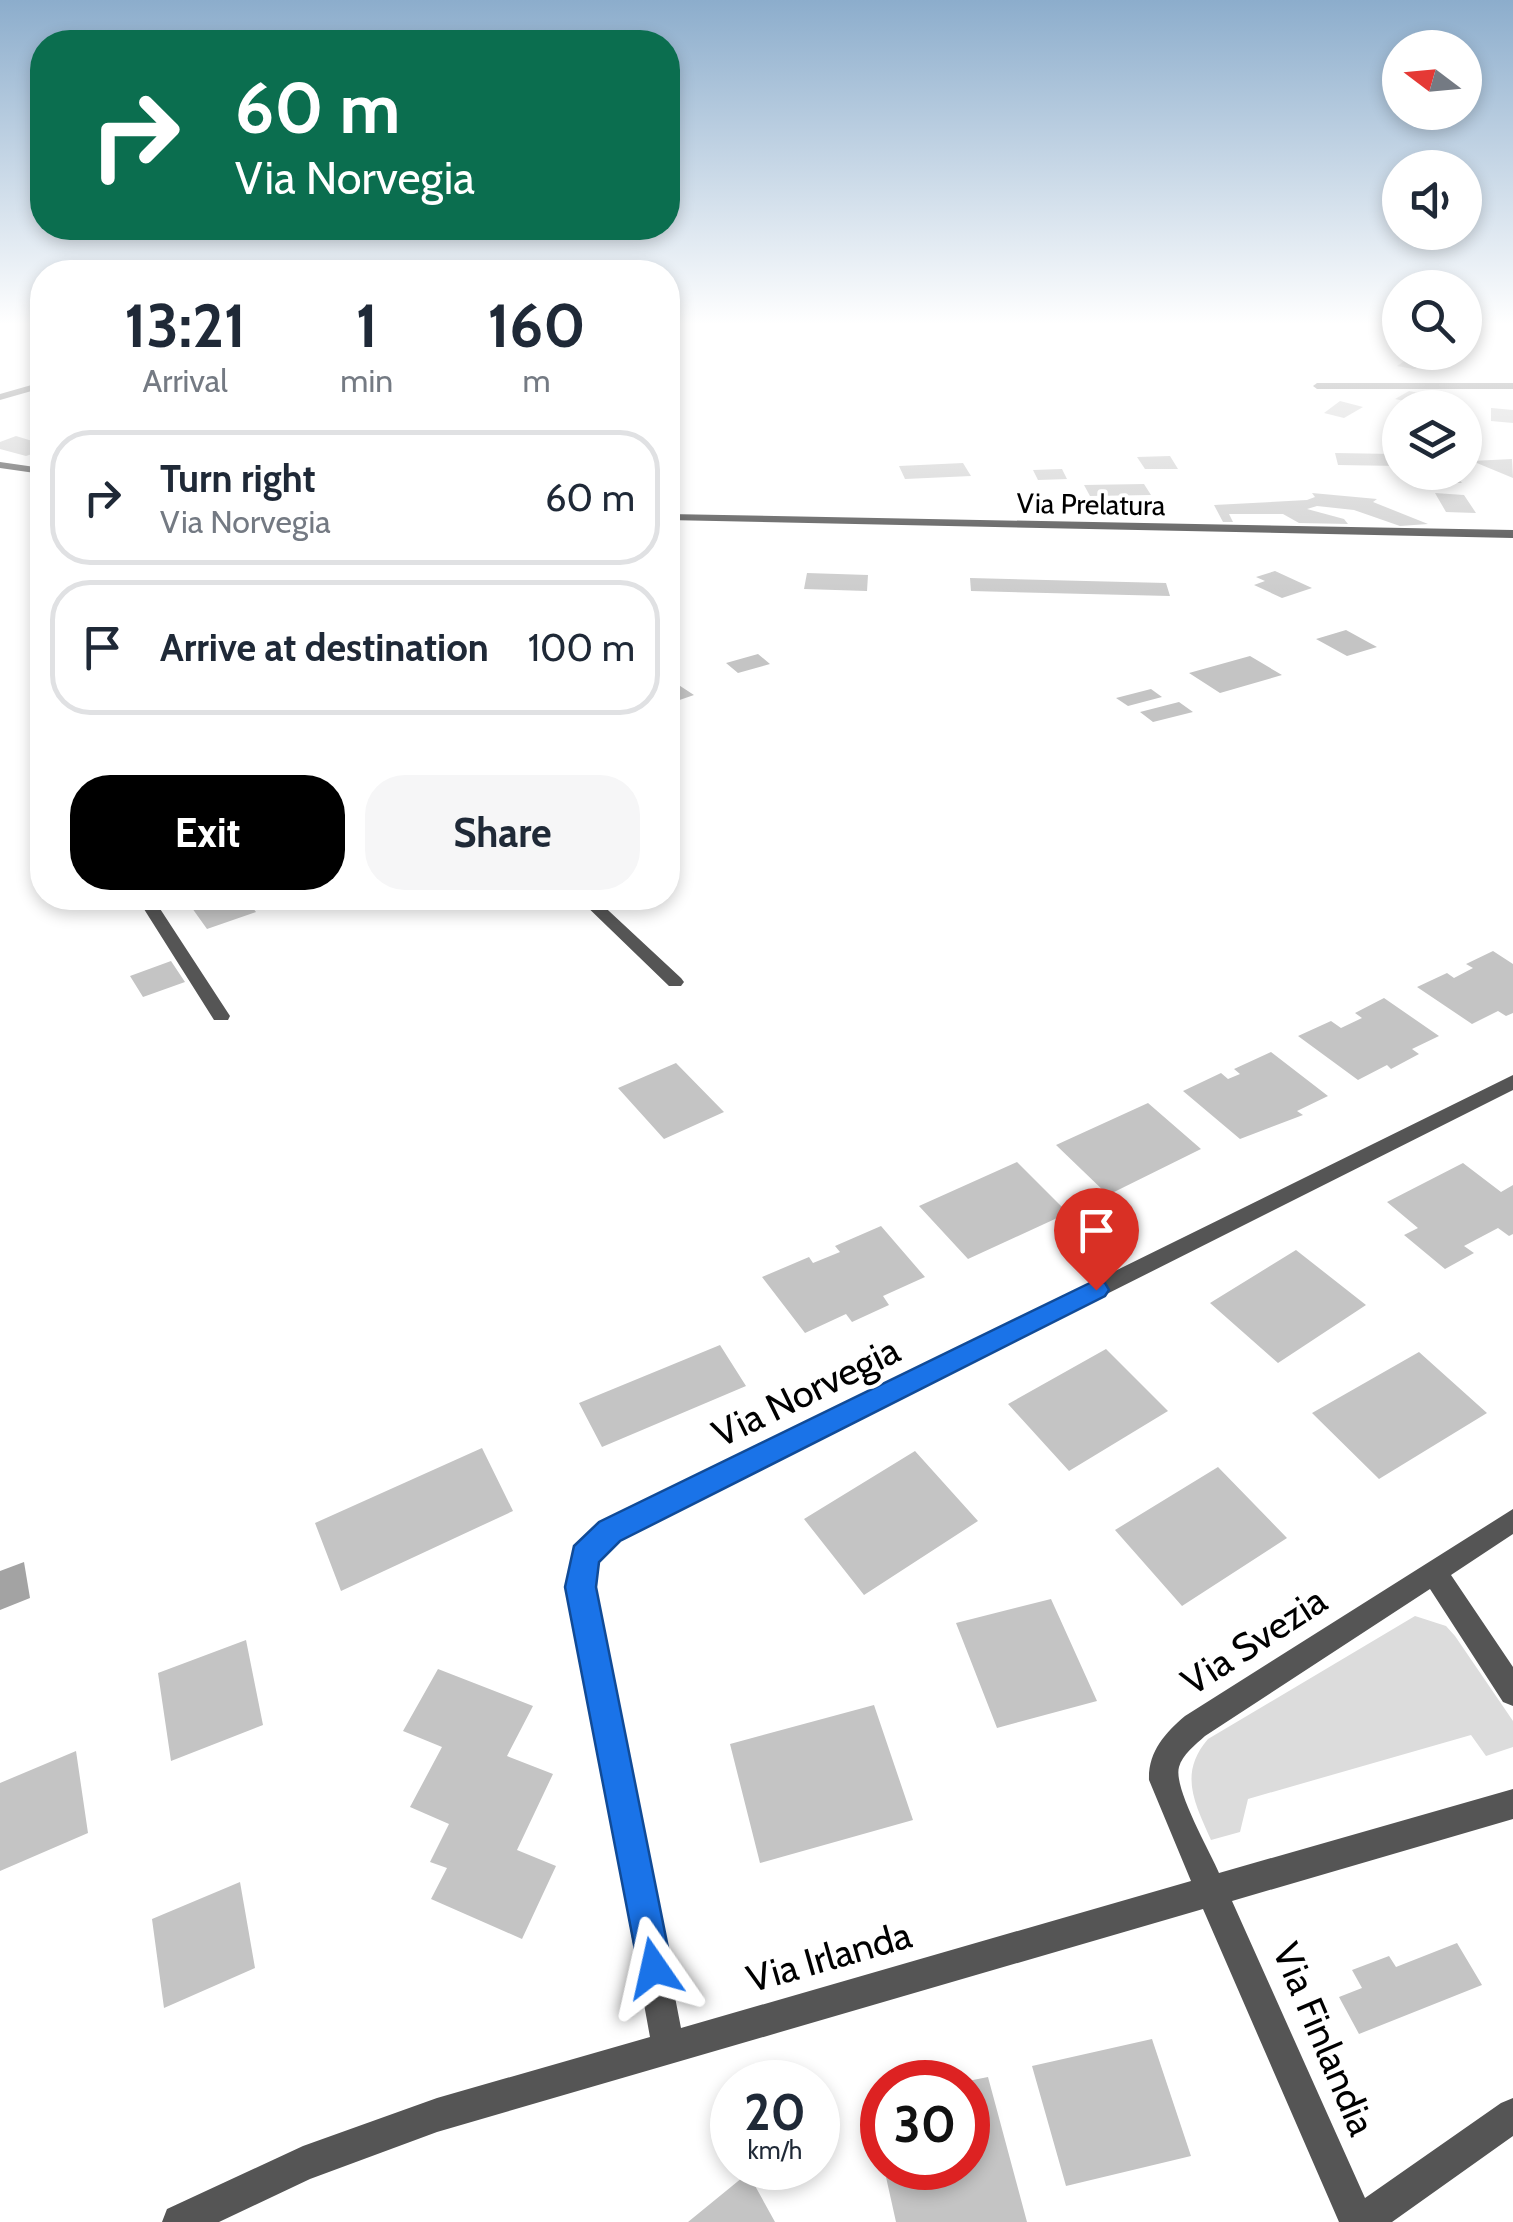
<!DOCTYPE html>
<html lang="en">
<head>
<meta charset="utf-8">
<style>
  :root { --surface:#fff; --page:#f6f6f7; --text:#1f2937; --muted:#747a83; --line:#e0e1e3; --accent:#000 }
  body { margin:0; font-family:Cabin,sans-serif; background:var(--page); color:var(--text); height:100vh; display:flex; flex-direction:column; font-size:38px; white-space:nowrap }
  * { box-sizing:border-box; margin:0 }
  p { font-size:32px; color:var(--muted) }
  .icon { flex:none; width:55px; height:55px; fill:none; stroke:currentColor; stroke-width:2; stroke-linecap:round; stroke-linejoin:round }
  .map { position:relative; flex:1; overflow:hidden }
  .sheet { position:absolute; left:30px; top:260px; width:650px; height:650px; display:flex; flex-direction:column; background:var(--surface); border-radius:40px; box-shadow:0 5px 15px #0003 }
  .sheet>* { flex:none }
  .guide { position:absolute; left:30px; top:30px; width:650px; height:210px; border-radius:40px; box-shadow:0 5px 15px #0003; background:#0b6e4f; color:#fff; overflow:hidden }
  .needle { width:65px; rotate:286deg }
  .controls { position:absolute; left:1382px; top:30px; display:grid; gap:20px }
  .controls a { display:grid; place-items:center; width:100px; height:100px; border-radius:50%; background:var(--surface); box-shadow:0 5px 15px #0003; font-size:50px }
  .speed { position:absolute; left:710px; top:2060px; display:flex; gap:20px; font-size:50px; font-weight:700; text-align:center }
  .speed>* { display:grid; place-content:center; width:130px; height:130px; border-radius:50%; background:var(--surface); box-shadow:0 5px 15px #0003; line-height:1 }
  .speed small { font-size:25px; font-weight:400 }
  .speed .limit { border:15px solid #d22; background:#fff; color:#111 }
  .pin { position:absolute; display:grid; place-items:center; width:85px; height:85px; color:#fff; margin:-102px -42px; border-radius:50% 50% 50% 0; rotate:-45deg; box-shadow:0 0 10px #0007 }
  .pin .icon { rotate:45deg }
  .me { position:absolute; width:110px; margin:-55px; rotate:349deg; stroke-linejoin:round; filter:drop-shadow(0 0 8px #0008) }
  .turn { display:flex; align-items:center; gap:35px; height:210px; padding:0 40px; font-size:45px }
  .turn .icon { width:130px; height:130px; stroke-width:2.5 }
  .turn b { display:block; font-size:70px; line-height:85px }
  .eta { display:flex; justify-content:space-evenly; align-items:center; height:170px; text-align:center }
  .eta b { font-size:60px; font-weight:700; line-height:70px }
  .primary-button { display:flex; gap:20px; margin-top:auto; padding:20px 40px }
  .primary-button a { flex:1; height:115px; border-radius:40px; background:var(--accent); color:#fff; font-size:40px; font-weight:700; line-height:115px; text-align:center }
  .primary-button a+a { background:var(--page); color:var(--text) }
  ul { padding:0; list-style:none }
  li { display:flex; align-items:center; gap:30px; height:135px; margin:0 20px 15px; padding:0 20px; border:5px solid var(--line); border-radius:40px }
  li div { flex:1 }
  li b { display:block; font-size:38px }
  li em { font-style:normal }
  .map>svg:first-child { display:block }
  .green { fill:#dcdcdc }
  .water { fill:#a3a3a3 }
  .building { fill:#c4c4c4 }
  .lines { fill:none; stroke-linecap:round; stroke-linejoin:round }
  .lane { fill:#555; fill-rule:evenodd }
  .street { fill:#555; fill-rule:evenodd }
  .secondary { fill:#222; fill-rule:evenodd }
  .route { fill:#1a73e8; stroke:#114b97; stroke-width:2.5 }
  .labels { text-anchor:middle; stroke-width:8; stroke-linejoin:round; paint-order:stroke }
  .far-street-label { font-size:28px; fill:#000; stroke:#fff }
  .near-street-label { font-size:38px; fill:#000; stroke:#fff }
</style>
</head>
<body>
<div class="map">
<svg width="1513" height="2222" viewBox="0 0 1513 2222">
  <rect width="100%" height="100%" fill="#fff"/>
  <!-- green -->
  <path class="green" d="M1415,1616L1446,1626L1455,1636L1513,1721V1747L1486,1756L1471,1735L1248,1799L1240,1832L1211,1840C1195,1803 1178,1774 1208,1739Z"/>
  <!-- water -->
  <path class="water" d="M24,1562L30,1598L0,1610V1571Z"/>
  <!-- building -->
  <path class="building" d="M1412,356L1435,361L1414,369L1397,366Z
    M1409,391L1439,397L1426,406L1395,399Z
    M1340,401L1363,407L1344,418L1324,413Z
    M1491,408L1513,410V423L1491,421Z
    M16,436L42,444L30,448L41,451L26,456L0,449V442Z
    M1335,453L1394,454L1400,466L1338,465Z
    M1170,456L1178,469H1145L1137,457Z
    M1512,459L1513,478L1472,461Z
    M963,463L971,476L905,479L899,466Z
    M1062,469L1067,479L1038,480L1033,470Z
    M1423,473H1453L1462,483H1431Z
    M1144,484L1151,495L1090,496L1084,485Z
    M1312,493L1377,499L1373,502L1428,524L1400,526L1354,510L1317,506L1307,509L1344,519L1348,524L1299,523L1283,514H1229L1233,522H1223L1214,505L1307,500L1315,497Z
    M1435,493L1464,495L1476,513L1446,512Z
    M1275,571L1312,588L1282,598L1254,585L1265,581L1256,577Z
    M807,573L868,575L867,591L804,589Z
    M970,578L1166,583L1170,596L971,591Z
    M1346,630L1377,647L1347,656L1316,639Z
    M758,654L770,664L738,673L726,663Z
    M1250,656L1282,675L1220,693L1189,673Z
    M671,680L694,695L668,704Z
    M1151,689L1162,697L1128,706L1116,698Z
    M1179,702L1193,712L1153,722L1140,712Z
    M221,898H245L256,912L207,929L192,908Z
    M1493,951L1513,964V1013L1506,1016L1498,1011L1472,1024L1417,987L1447,973L1454,978L1473,968L1466,964Z
    M171,961L185,982L143,997L130,976Z
    M1384,998L1439,1036L1412,1049L1419,1054L1391,1069L1387,1065L1358,1080L1298,1036L1331,1021L1341,1028L1362,1018L1355,1013Z
    M1271,1052L1328,1096L1297,1111L1303,1115L1240,1139L1183,1091L1221,1073L1228,1079L1240,1074L1234,1069Z
    M676,1063L724,1112L664,1139L618,1088Z
    M1148,1103L1201,1149L1108,1195L1056,1145Z
    M1017,1162L1068,1213L968,1259L919,1206Z
    M1463,1163L1501,1192L1513,1185V1234L1509,1236L1498,1228L1464,1246L1474,1253L1445,1269L1404,1235L1418,1228L1387,1202Z
    M881,1226L925,1277L883,1296L889,1305L852,1322L846,1314L805,1333L762,1277L809,1257L813,1263L840,1252L835,1246Z
    M1296,1250L1366,1305L1278,1363L1210,1303Z
    M720,1345L746,1386L602,1447L579,1403Z
    M1106,1349L1168,1411L1069,1471L1008,1404Z
    M1419,1352L1487,1413L1379,1479L1312,1413Z
    M482,1448L513,1511L341,1591L315,1523Z
    M915,1451L978,1521L864,1595L804,1519Z
    M1218,1467L1287,1538L1182,1606L1115,1530Z
    M1051,1599L1097,1701L997,1728L956,1623Z
    M246,1640L263,1725L171,1761L158,1673Z
    M438,1669L533,1706L507,1756L553,1774L517,1850L556,1866L522,1939L431,1899L447,1868L430,1862L449,1824L410,1807L442,1747L403,1731Z
    M874,1705L913,1820L760,1863L730,1744Z
    M76,1751L88,1833L0,1871V1783Z
    M240,1882L255,1968L164,2008L152,1919Z
    M1457,1943L1482,1985L1359,2034L1339,1997L1362,1988L1352,1970L1389,1956L1396,1967Z
    M1152,2039L1191,2156L1066,2186L1032,2066Z
    M988,2077L1027,2222H896L884,2168H968V2081Z
    M882,2101V2153H881L870,2104Z
    M748,2173L775,2222H688Z"/>
  <g class="lines">
    <!-- lane -->
    <path class="lane" d="M1513,383V389H1317L1313,386L1317,383Z"/>
    <!-- street -->
    <path class="street" d="M42,382V388L0,400V394Z
      M137,898H153L230,1016L228,1020H214Z
      M578,898H595L681,978L684,982L681,986H669Z
      M1513,1075V1090L619,1539L600,1557L594,1578L681,2028L1191,1881L1149,1780C1148,1752 1165,1733 1185,1716L1513,1509V1534L1451,1575L1513,1667V1706L1503,1702L1430,1589L1205,1736C1196,1744 1182,1755 1179,1767C1173,1788 1210,1851 1219,1873L1513,1789V1819L1232,1901L1365,2198L1501,2103L1513,2098V2136L1392,2222H1339L1203,1909L437,2132L310,2179L219,2222H162L167,2209L303,2146L437,2098L650,2037L568,1587C567,1563 576,1544 593,1528Z"/>
    <!-- secondary -->
    <path class="secondary" d="M0,462L42,468V474L0,468Z
      M668,514L1513,530V538L668,520Z"/>
  </g>
  <!-- sky -->
  <linearGradient id="sky" x2="0" y2="1"><stop stop-color="#8cadcc"/><stop offset="0.51" stop-color="#fff"/><stop offset="1" stop-color="#fff" stop-opacity="0"/></linearGradient>
  <rect width="1513" height="635" fill="url(#sky)"/>
  <!-- route -->
  <path class="route" d="M1096,1280L1105,1283L1109,1290L1105,1296L620,1541L599,1562L596,1587L672,1968L667,1981L654,1987L641,1981L565,1587L574,1546L599,1522Z"/>
  <g class="labels">
    <!-- far-street labels -->
    <g class="far-street-label">
      <text transform="translate(1091 504) rotate(1)" y="10">Via Prelatura</text>
    </g>
    <!-- near-street labels -->
    <g class="near-street-label">
      <text transform="translate(806 1392) rotate(-26)" y="13">Via Norvegia</text>
      <text transform="translate(1254 1641) rotate(-33)" y="13">Via Svezia</text>
      <text transform="translate(829 1957) rotate(-16)" y="13">Via Irlanda</text>
      <text transform="translate(1324 2039) rotate(67)" y="13">Via Finlandia</text>
    </g>
  </g>
</svg>
<div class="controls">
<a><svg class="needle" viewBox="-14 -14 28 28"><path d="M0-13l5 13h-10z" fill="#e53935"/><path d="M0 13l5-13h-10z" fill="#747a83"/></svg></a>
<a><svg class="icon" aria-label="sound" viewBox="0 0 24 24"><path d="M4 9h4l5-4v14l-5-4H4zM17 9q2 3 0 6"/></svg></a>
<a><svg class="icon" aria-label="search" viewBox="0 0 24 24"><circle cx="10" cy="10" r="6"/><path d="M15 15l6 6"/></svg></a>
<a><svg class="icon" aria-label="layers" viewBox="0 0 24 24"><path d="M12 4l9 5-9 5-9-5zM3 14l9 5 9-5"/></svg></a>
</div>
<div class="speed"><div>20<small>km/h</small></div><div class="limit">30</div></div>
<div class="pin" style="left:1096px;top:1290px;background:#d93025"><svg class="icon" aria-label="arrive" viewBox="0 0 24 24"><path d="M6 21V4h12l-3 4 3 4H6"/></svg></div>
<svg class="me" style="left:654px;top:1968px" viewBox="-20 -20 40 40"><path d="M0-17L14 15 0 8-14 15z" fill="#1a73e8" stroke="#fff" stroke-width="4"/></svg>
<div class="guide">
<div class="turn"><svg class="icon" aria-label="right" viewBox="0 0 24 24"><path d="M7 20v-9h11M14 6l5 5-5 5"/></svg><div><b>60 m</b>Via Norvegia</div></div>
</div>
<section class="sheet">
<div class="eta">
<div><b>13:21</b><p>Arrival</p></div>
<div><b>1</b><p>min</p></div>
<div><b>160</b><p>m</p></div>
</div>
<ul>
<li><svg class="icon" aria-label="right" viewBox="0 0 24 24"><path d="M7 20v-9h11M14 6l5 5-5 5"/></svg><div><b>Turn right</b><p>Via Norvegia</p></div><em>60 m</em></li>
<li><svg class="icon" aria-label="arrive" viewBox="0 0 24 24"><path d="M6 21V4h12l-3 4 3 4H6"/></svg><div><b>Arrive at destination</b></div><em>100 m</em></li>
</ul>
<div class="primary-button"><a>Exit</a><a>Share</a></div>
</section>
</div>
</body>
</html>
